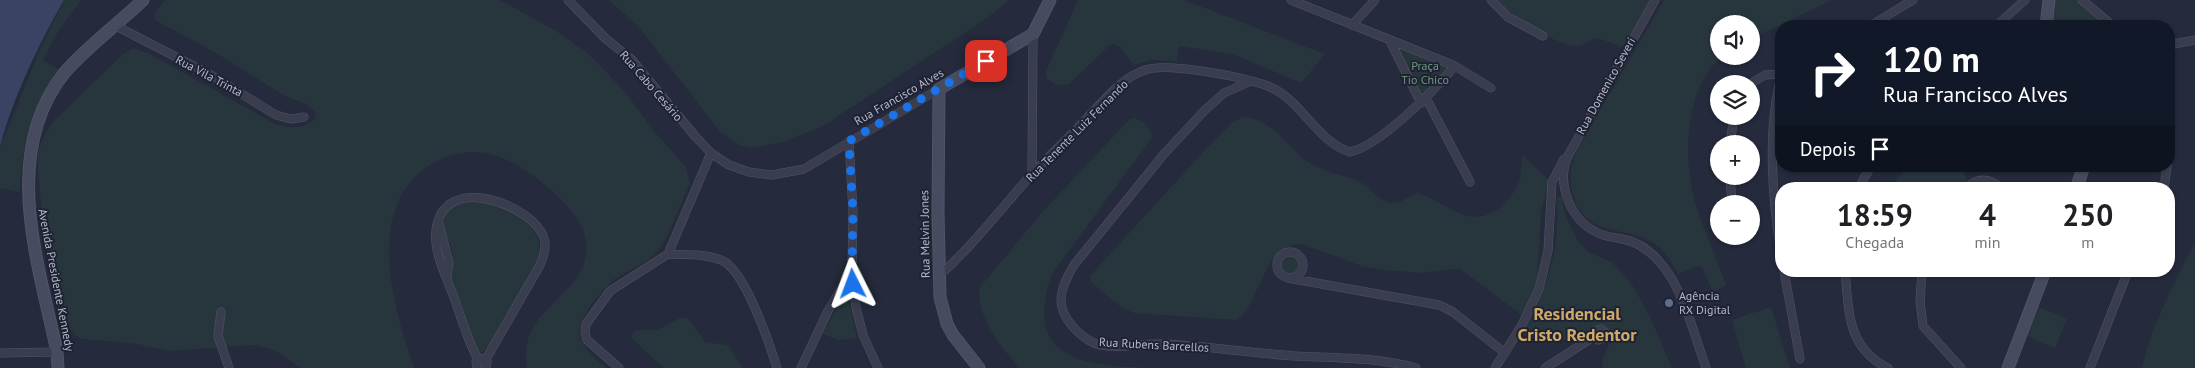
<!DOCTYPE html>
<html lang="pt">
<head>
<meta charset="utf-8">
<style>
  :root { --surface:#fff; --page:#f2f2f2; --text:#202124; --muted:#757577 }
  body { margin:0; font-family:"PT Sans",sans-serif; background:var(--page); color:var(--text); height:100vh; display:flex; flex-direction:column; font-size:19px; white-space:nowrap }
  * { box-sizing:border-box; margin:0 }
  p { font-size:16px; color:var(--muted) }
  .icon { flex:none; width:28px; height:28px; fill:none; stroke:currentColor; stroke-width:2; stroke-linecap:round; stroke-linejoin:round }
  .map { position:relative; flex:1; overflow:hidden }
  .sheet { position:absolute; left:1775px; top:182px; width:400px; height:95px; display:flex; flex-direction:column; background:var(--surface); border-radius:20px; box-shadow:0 1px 4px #0004 }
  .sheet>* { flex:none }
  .top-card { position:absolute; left:1775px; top:20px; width:400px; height:152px; border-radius:20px; box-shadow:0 1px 4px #0004; background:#111827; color:#fff; overflow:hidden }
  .tools { position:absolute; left:1710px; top:15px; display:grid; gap:10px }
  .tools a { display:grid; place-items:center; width:50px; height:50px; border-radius:50%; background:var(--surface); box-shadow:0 1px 4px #0004; font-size:25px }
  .pin { position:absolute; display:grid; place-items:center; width:42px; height:42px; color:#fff; margin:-21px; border-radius:10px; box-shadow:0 2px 8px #0006 }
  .me { position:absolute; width:55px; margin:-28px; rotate:357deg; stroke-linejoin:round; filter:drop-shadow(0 0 4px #0008) }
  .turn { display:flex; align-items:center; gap:18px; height:105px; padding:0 25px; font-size:22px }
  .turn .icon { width:65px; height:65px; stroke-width:2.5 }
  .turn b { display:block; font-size:35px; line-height:42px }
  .then { display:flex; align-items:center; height:48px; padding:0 25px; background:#0003; gap:10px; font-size:19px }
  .eta { display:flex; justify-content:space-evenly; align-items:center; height:85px; text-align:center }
  .eta b { font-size:30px; font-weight:700; line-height:35px }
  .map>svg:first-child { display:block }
  .green { fill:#27363d }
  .water { fill:#3a4363 }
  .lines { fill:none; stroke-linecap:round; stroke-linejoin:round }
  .street-casing { stroke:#515565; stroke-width:9 }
  .secondary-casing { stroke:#515565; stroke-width:13 }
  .street { stroke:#393d4d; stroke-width:8 }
  .secondary { stroke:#474b5f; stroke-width:11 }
  .route { stroke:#1a73e8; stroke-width:9; stroke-dasharray:0 16.2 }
  .service-dot { fill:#5c6f8a; stroke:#1e2232; stroke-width:2 }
  .labels { text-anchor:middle; stroke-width:4; stroke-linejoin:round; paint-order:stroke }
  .park-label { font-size:12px; fill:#6d9780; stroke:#1e2232 }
  .street-label { font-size:12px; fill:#b5b8c8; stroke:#1e2232 }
  .poi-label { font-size:12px; fill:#b5b8c8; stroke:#1e2232; text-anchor:start }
  .district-label { font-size:18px; font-weight:bold; fill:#cfaa69; stroke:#1e2232 }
</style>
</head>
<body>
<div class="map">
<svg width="2195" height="368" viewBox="0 0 2195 368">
  <rect width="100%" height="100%" fill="#252a3c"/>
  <!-- green -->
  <path class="green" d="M65,0H81L56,35L43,60L60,70C33,107 21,146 20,192L0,188V149L4,137L42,45Z
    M165,0H500L556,31L589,54L626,93L653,130L686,167L690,183L667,237L659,249L648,260L613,280L592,303L582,320L579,333L583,344L591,355L606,368H527C525,357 525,345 530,334C543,301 593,283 586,240C583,221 566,204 552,191C535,176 513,160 491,154C475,150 457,152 443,158C402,176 389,211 389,254C389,290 403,334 414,368H300L276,351L256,345L168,351L133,343L82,339C70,335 67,319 63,308C49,270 43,233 40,192C39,180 37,167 38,154C40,141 47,130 55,120L123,54L133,48L150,54L277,125C292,128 307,129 316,117L315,112L308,105L283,95L216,53L155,20V13Z
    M609,0H1010L984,20L823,126L783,142L752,148L739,145L720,132L640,28Z
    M1078,0H1184L1325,54L1301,83L1233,54L1179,46L1177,61L1151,60L1134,65L1120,47L1114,44L1110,45L1069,84L1056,85L1047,79L1046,71Z
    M1498,0H1651L1623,47L1597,38C1589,40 1583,47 1575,46C1553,44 1513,17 1498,0Z
    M1664,0H1832L1751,39V24H1719V56H1723C1685,84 1683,157 1694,199C1703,228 1716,257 1726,285L1713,292L1701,265L1678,274C1672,263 1666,251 1655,244C1625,224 1587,240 1573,195C1569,182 1570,166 1575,154Z
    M2051,0H2078L2109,26H2048Z
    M1395,45L1451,67L1423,98Z
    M1243,117C1273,118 1286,147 1308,162C1326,174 1345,174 1362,183C1371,189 1379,201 1390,203C1401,205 1408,195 1418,193C1436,198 1450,212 1468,216C1490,221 1511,202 1519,182C1522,174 1521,163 1522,155L1550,181L1541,210L1537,286L1523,316L1460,269H1452L1421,273L1385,270L1362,266L1302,244H1294L1284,249L1272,259L1247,310L1237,320L1134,313L1122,308L1091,282L1090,276L1203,152L1233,122Z
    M1134,118L1143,122L1152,133V138L1053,272C1047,285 1045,298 1044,312C1042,368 1114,366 1153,368H1020C1004,352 971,309 981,286L1044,210L1130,119Z
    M1908,166H1961L1967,181L1960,189H1889Z
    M1557,197H1562L1564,212L1578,241L1589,252L1613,263L1633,286L1650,317L1672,368H1603V359L1611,339L1607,329L1602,326L1596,328L1579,341L1523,335C1548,285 1560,253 1557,197Z
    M474,201C480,202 487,202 493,203C513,209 544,229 539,253C535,273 521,291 511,308C504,320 493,346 481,353L475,351L450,278C452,270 454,263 453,254C452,245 446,237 444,229C438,210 460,203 474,201Z
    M2195,243V368H2142C2152,324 2174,283 2195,243Z
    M1281 265a10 10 0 1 1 20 0a10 10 0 1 1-20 0Z
    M846,291L857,338L838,340L823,334Z
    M1771,307L1790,368H1746L1732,320Z
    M2038,307L2067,319L2055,348L2027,336Z
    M680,318H688L705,342L728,345L743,368H664L632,339L631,335L636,330H657Z"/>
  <!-- water -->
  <path class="water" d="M0,0H64C40,41 11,102 0,147Z"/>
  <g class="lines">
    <defs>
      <path id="street" d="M568,0L606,39L631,59L695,136L711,153L729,165L749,172L772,175L804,169L939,89
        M1291,0L1455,66L1491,88
        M1491,0L1508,17L1543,36
        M1655,0L1568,156C1556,183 1570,219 1596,232C1604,237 1613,237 1622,239C1639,242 1652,252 1663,266C1684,292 1695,337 1706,368
        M2082,0L2113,26
        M1352,25L1375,0
        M116,26L211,75L276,115L291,119L304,117
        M1870,26L1913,0
        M1996,26L2025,0
        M1390,41L1421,103
        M2169,45L2195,40
        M1781,77C1767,130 1772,199 1781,253
        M1251,81L1224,93L1205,110L1164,154L1074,265C1068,275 1061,288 1061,300C1061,318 1079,336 1094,343C1112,350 1143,343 1163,344C1207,346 1251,353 1295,356C1336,358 1376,357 1416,368
        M1750,84L1765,75L1781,74
        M1426,98L1470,182
        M849,141L853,212L852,270L856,308L863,335L878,368
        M1730,144L1734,116
        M1032,175L1033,34
        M1730,176L1732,204
        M1858,189L1871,166
        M1966,189C1976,177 1991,177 2001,189
        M2164,189L2167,166
        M439,224L449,262L447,276
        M1277 265a13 13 0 1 1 26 0a13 13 0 1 1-26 0Z
        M668,254C684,255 710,253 725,262C747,277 769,342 777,368
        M1784,271L1800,359
        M1845,271C1849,312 1847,348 1888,368
        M1922,271L1920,301L1923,326L1961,368
        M939,276C973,245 1001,209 1031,175C1049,156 1069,137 1087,118C1104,101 1121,78 1145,70C1168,62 1243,77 1268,86C1301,99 1316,141 1350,152C1380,146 1434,90 1455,66
        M1288,278L1439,305L1453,312L1505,353
        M221,312L218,336L229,368
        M0,353L57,352
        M478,359C467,340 461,316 453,295C446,276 433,251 436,230C444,170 534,206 544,238C547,248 543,258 539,267L486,359
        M477,368L476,361L481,358L487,361L486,368
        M619,368L587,340L585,332L586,324L610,291L668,254L711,153
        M801,368L828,311L852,270
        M1495,368L1522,325L1539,289L1548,251L1552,182L1564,159
        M1545,368L1595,336L1597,330L1601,329L1605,332V337L1598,340L1595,336
        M2090,368L2128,271"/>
      <path id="secondary" d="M2046,26L2049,0
        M2076,189L2084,166
        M58,368L57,352C38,261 0,153 65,72C88,46 118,24 143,0
        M979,368L953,335L947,324L940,297L938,212L939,89L1033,34L1050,0
        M2008,368L2045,271"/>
    </defs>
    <!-- street casing -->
    <use href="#street" class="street-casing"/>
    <!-- secondary casing -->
    <use href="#secondary" class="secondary-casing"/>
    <!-- street -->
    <use href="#street" class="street"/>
    <!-- secondary -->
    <use href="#secondary" class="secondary"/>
  </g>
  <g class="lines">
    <!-- route -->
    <path class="route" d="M853,284L852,270L853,212L849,141L986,61"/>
  </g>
  <!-- markers -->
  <circle class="service-dot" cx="1669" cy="303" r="5"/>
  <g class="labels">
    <!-- park labels -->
    <g class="park-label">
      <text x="1425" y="70">Praça<tspan x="1425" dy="14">Tio Chico</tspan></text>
    </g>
    <!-- street labels -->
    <g class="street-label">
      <text transform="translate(209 76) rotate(28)" y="4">Rua Vila Trinta</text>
      <text transform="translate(651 86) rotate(49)" y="4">Rua Cabo Cesário</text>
      <text transform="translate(1606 86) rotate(-61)" y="4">Rua Domenico Severi</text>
      <text transform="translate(899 97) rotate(-30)" y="4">Rua Francisco Alves</text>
      <text transform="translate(1077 131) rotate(-45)" y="4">Rua Tenente Luiz Fernando</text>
      <text transform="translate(925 234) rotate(-91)" y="4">Rua Melvin Jones</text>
      <text transform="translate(56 280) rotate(79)" y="4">Avenida Presidente Kennedy</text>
      <text transform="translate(1154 345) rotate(3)" y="4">Rua Rubens Barcellos</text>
    </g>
    <!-- poi labels -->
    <g class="poi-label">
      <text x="1679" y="300">Agência<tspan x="1679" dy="14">RX Digital</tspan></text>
    </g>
    <!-- district labels -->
    <g class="district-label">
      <text x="1577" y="320">Residencial<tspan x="1577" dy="21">Cristo Redentor</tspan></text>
    </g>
  </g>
</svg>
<div class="tools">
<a><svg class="icon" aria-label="sound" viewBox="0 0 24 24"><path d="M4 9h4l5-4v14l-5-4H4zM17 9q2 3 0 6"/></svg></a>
<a><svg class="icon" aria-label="layers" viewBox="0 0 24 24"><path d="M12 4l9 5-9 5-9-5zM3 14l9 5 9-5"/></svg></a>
<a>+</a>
<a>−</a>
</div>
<div class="pin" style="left:986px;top:61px;background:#d93025"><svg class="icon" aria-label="arrive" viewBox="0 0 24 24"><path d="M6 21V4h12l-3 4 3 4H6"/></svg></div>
<svg class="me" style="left:853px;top:284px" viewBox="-20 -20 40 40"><path d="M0-17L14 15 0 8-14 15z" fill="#1a73e8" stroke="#fff" stroke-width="4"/></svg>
<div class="top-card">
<div class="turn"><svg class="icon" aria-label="right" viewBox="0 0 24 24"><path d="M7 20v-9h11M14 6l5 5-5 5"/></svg><div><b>120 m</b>Rua Francisco Alves</div></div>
<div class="then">Depois<svg class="icon" aria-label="arrive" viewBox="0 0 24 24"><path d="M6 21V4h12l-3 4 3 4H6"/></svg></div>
</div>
<section class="sheet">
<div class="eta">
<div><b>18:59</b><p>Chegada</p></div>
<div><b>4</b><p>min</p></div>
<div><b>250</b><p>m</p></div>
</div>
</section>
</div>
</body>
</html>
